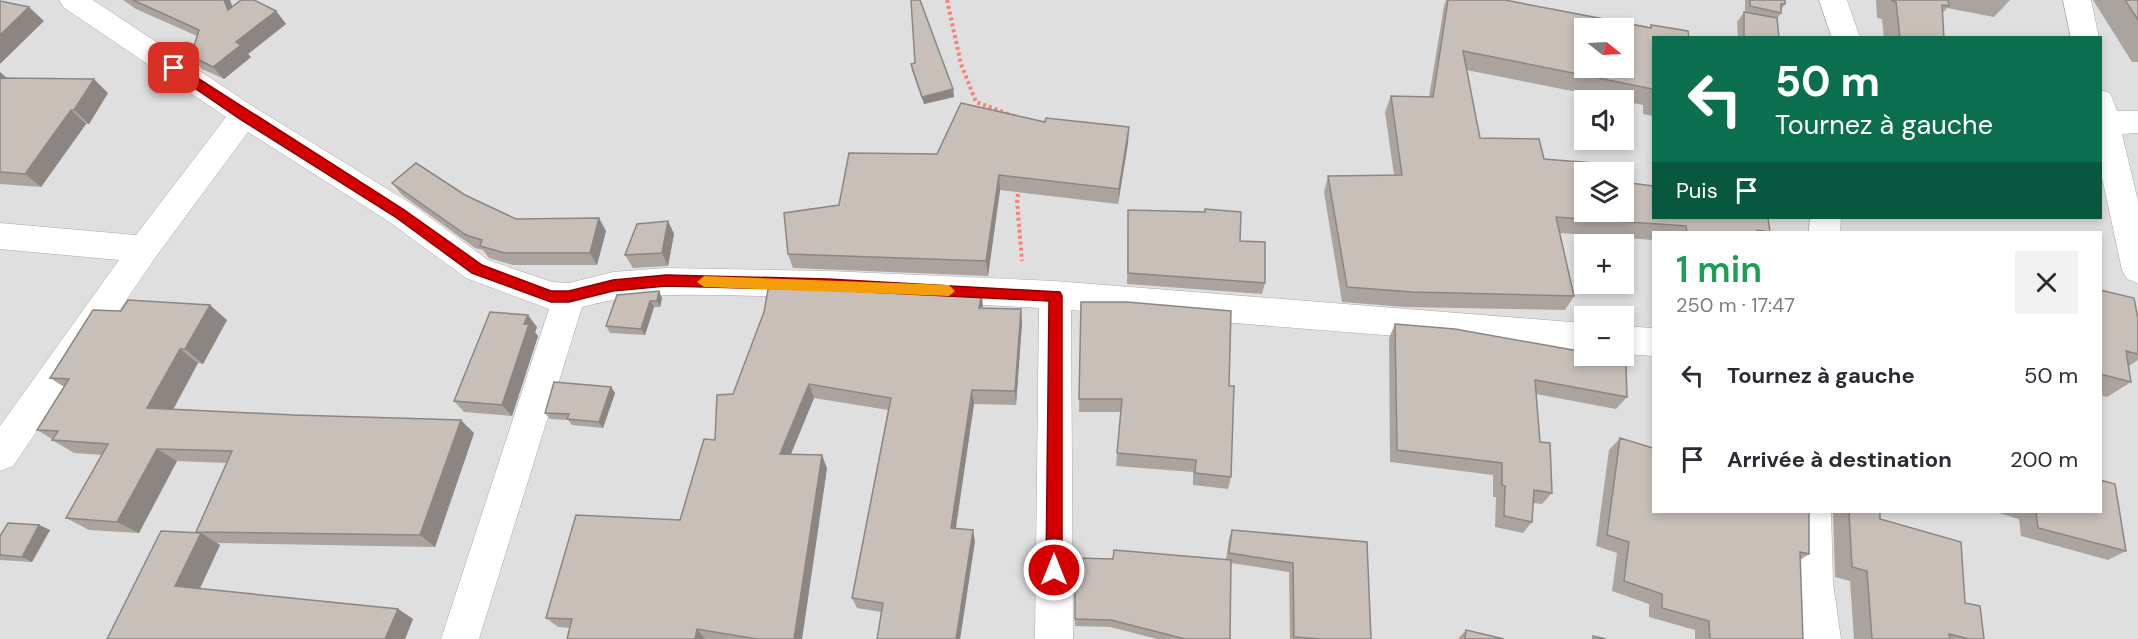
<!DOCTYPE html>
<html lang="fr">
<head>
<meta charset="utf-8">
<style>
  :root { --surface:#fff; --page:#f2f2f3; --text:#2b2b33; --muted:#7c7c81 }
  body { margin:0; font-family:"DM Sans",sans-serif; background:var(--page); color:var(--text); height:100vh; display:flex; flex-direction:column; font-size:22px; white-space:nowrap }
  * { box-sizing:border-box; margin:0 }
  p { font-size:20px; color:var(--muted) }
  .icon { flex:none; width:33px; height:33px; fill:none; stroke:currentColor; stroke-width:2; stroke-linecap:round; stroke-linejoin:round }
  .map { position:relative; flex:1; overflow:hidden }
  .drawer { position:absolute; left:1652px; top:231px; width:450px; height:282px; display:flex; flex-direction:column; background:var(--surface); border-radius:0px; box-shadow:0 3px 9px #0003 }
  .drawer>* { flex:none }
  .top-card { position:absolute; left:1652px; top:36px; width:450px; height:183px; border-radius:0px; box-shadow:0 3px 9px #0003; background:#0b6e4f; color:#fff; overflow:hidden }
  .needle { width:39px; rotate:108deg }
  .fabs { position:absolute; left:1574px; top:18px; display:grid; gap:12px }
  .fabs a { display:grid; place-items:center; width:60px; height:60px; border-radius:0px; background:var(--surface); box-shadow:0 3px 9px #0003; font-size:30px }
  .pin { position:absolute; display:grid; place-items:center; width:51px; height:51px; color:#fff; margin:-26px; border-radius:12px; box-shadow:0 3px 9px #0006 }
  .me { position:absolute; width:66px; margin:-33px; rotate:0deg; stroke-linejoin:round; filter:drop-shadow(0 0 4px #0008) }
  .turn { display:flex; align-items:center; gap:21px; height:126px; padding:0 24px; font-size:27px }
  .turn .icon { width:78px; height:78px; stroke-width:2.5 }
  .turn b { display:block; font-size:42px; line-height:51px }
  .then { display:flex; align-items:center; height:57px; padding:0 24px; background:#0003; gap:12px; font-size:22px }
  .round { display:grid; place-items:center; flex:none; width:63px; height:63px; border-radius:0px; background:var(--page) }
  .headline { display:flex; align-items:center; justify-content:space-between; height:102px; padding:0 24px }
  h1 { font-size:36px; font-weight:600; line-height:45px; color:#1e9e55 }
  ul { padding:0; list-style:none }
  li { display:flex; align-items:center; gap:18px; height:84px; padding:0 24px }
  li div { flex:1 }
  li b { display:block; font-size:22px }
  li em { font-style:normal }
  .map>svg:first-child { display:block }
  .residential { fill:#e0dfdf; fill-rule:evenodd }
  .lines { fill:none; stroke-linecap:round; stroke-linejoin:round }
  .street-casing { stroke:#a9a9a9; stroke-width:1 }
  .path { stroke:#fa8072; stroke-width:4; stroke-dasharray:3 3; stroke-linecap:butt }
  .street { fill:#fff; fill-rule:evenodd }
  .wall { fill:#aba49e }
  .shaded-wall { fill:#8b8681 }
  .building { fill:#c7bfb8; stroke:#8b8681; stroke-width:1.5; fill-rule:evenodd }
  .route { fill:#d40000; stroke:#8a0000; stroke-width:1.5 }
  .slow { fill:#f59e0b }
</style>
</head>
<body>
<div class="map">
<svg width="2138" height="639" viewBox="0 0 2138 639">
  <rect width="100%" height="100%" fill="#f2efe9"/>
  <!-- residential -->
  <path class="residential" d="M0,0H2138V639H0ZM1584,28H1623V68H1584ZM1653,38H2100V218H1653ZM1584,100H1623V140H1584ZM1584,172H1623V212H1584ZM1653,232H2100V512H1653ZM1584,244H1623V284H1584ZM1584,316H1623V356H1584Z"/>
  <g class="lines">
    <defs>
      <path id="street" d="M59,0H93L254,107L410,203L488,260L552,282L569,283L613,272L666,268L828,271L1055,281L1584,323V351L1071,310L1073,639H1035L1039,308C946,303 853,298 759,296C700,295 640,291 582,307L479,639H441L549,309L466,278L388,221L248,132L155,258L13,466L0,471V426L119,260L0,249V223L136,235L226,117L63,7Z
        M1819,0H1847L1860,38H1832Z
        M2063,0H2091L2099,38H2071Z
        M2100,90L2110,93L2117,111H2138V133L2122,134L2138,201V283L2127,279L2122,270L2100,168Z
        M1810,218H1841L1840,232H1809Z
        M1623,326L1653,328V356L1623,354Z
        M1795,512H1831L1833,583L1841,639H1803L1795,583Z"/>
    </defs>
    <!-- street casing -->
    <use href="#street" class="street-casing"/>
    <!-- path -->
    <path class="path" d="M947,0L961,64L976,102L1011,115
      M1019,188L1017,201L1022,261"/>
    <!-- street -->
    <use href="#street" class="street"/>
  </g>
  <!-- wall -->
  <path class="wall" d="M123,0H230L232,6L276,11L286,24L248,54L251,57L224,79L202,69L191,56L197,36L136,9Z
    M1446,0H1505L1650,27L1651,25L1653,38V116L1643,114V105L1466,70L1480,138L1584,172L1770,232H1653V240L1560,233L1574,296L1565,310L1405,307L1342,302L1324,192L1328,176L1394,175L1385,112L1391,96L1429,97L1444,6Z
    M1745,0H1785V4L1781,10V13L1777,19L1779,38H1738L1737,22L1744,12H1745Z
    M1876,0H2010L1994,17L1947,8L1942,14L1944,38H1884L1882,19L1877,18Z
    M2093,0H2138V62H2132Z
    M915,63L953,89L954,97L924,104L912,71L911,64Z
    M0,72L6,78L108,93L89,124H86L41,187L0,184Z
    M1045,122L1129,127L1128,143L1118,204L1000,190L988,276L793,268L788,254L839,205L937,154Z
    M392,183L465,195L516,219L606,231L597,265H513L489,258L483,250L475,248L402,195Z
    M1128,210L1240,241L1265,283L1262,294L1127,284Z
    M668,221L674,234L668,266L633,268L625,255Z
    M2100,290L2138,319V360L2129,366L2131,382L2107,397L2100,395Z
    M659,291L662,298L660,307H654L645,335L610,333L606,326Z
    M1081,302L1229,386L1231,477L1228,489L1193,485V472L1116,466L1121,412H1079Z
    M983,308L1021,309L1022,323L1016,405L974,404L956,528L975,541L960,639H877L881,612L857,608L852,598L888,410L814,398L791,454L827,468L802,639H567L570,628L558,627L546,618L680,520L715,440L733,394Z
    M121,311L227,320L203,364L198,363L173,409L474,433L435,547L217,543L220,545L199,589L398,609L413,619L405,639H107L199,533L196,532L227,463L177,461L139,533L89,530L66,518L102,455L74,453L52,440V439L37,430L64,387L50,378Z
    M1395,324L1611,361L1627,397L1616,409L1536,394L1540,442L1552,493L1542,504L1533,503L1532,522L1523,533L1495,527L1496,497H1493V475L1390,462L1389,338Z
    M537,327L535,332L538,336L512,416L464,412L454,401Z
    M611,387L615,393L603,428L572,425L568,420L550,419L545,413Z
    M1620,438L1809,554L1800,560L1803,639H1695V630L1649,617V604L1612,591L1617,553L1596,546L1609,450Z
    M1833,512H1880V519L1965,603L1984,639H1854L1850,581L1835,577Z
    M1995,512H2100L2126,551L2108,560L2021,536L2019,519Z
    M39,525L50,530L32,562L0,560V536Z
    M1232,530L1367,542L1371,639H1290L1289,572L1231,563L1230,639H1157L1110,627L1075,626V558L1226,559L1229,539Z
    M1466,630L1504,639H1458Z"/>
  <!-- shaded-wall -->
  <path class="shaded-wall" d="M224,0H230L238,23L228,10Z
    M29,7L44,21L0,64V35Z
    M276,11L286,24L248,54L251,57L224,79L213,67L236,42Z
    M0,72L10,81L0,91Z
    M94,79L108,93L89,124L74,110Z
    M953,89L954,97L924,104L922,97Z
    M71,110L86,124L41,187L25,174Z
    M1129,127L1128,143L1118,204L1119,189Z
    M999,175L1000,190L988,276L986,261Z
    M599,218L606,231L597,265L590,253Z
    M668,221L674,234L668,266L662,253Z
    M659,291L662,298L660,307L657,301Z
    M982,293L983,307L979,308Z
    M650,301L654,307L645,335L641,329Z
    M210,305L227,320L203,364L185,349Z
    M1021,309L1022,323L1016,405L1015,391Z
    M528,315L537,327L535,332L538,336L512,416L502,405L524,324Z
    M180,349L198,363L167,421L147,408Z
    M809,384L814,398L786,466L780,454Z
    M611,387L615,393L603,428L599,422Z
    M972,390L974,404L954,539L951,528Z
    M461,420L474,433L435,547L420,535Z
    M157,449L177,461L139,533L117,522Z
    M822,455L827,468L802,639H794Z
    M39,525L50,530L32,562L22,557Z
    M973,530L975,541L960,639H956Z
    M201,533L220,545L196,597L175,586Z
    M398,609L413,619L405,639H385Z
    M697,629L705,639H695Z"/>
  <!-- building -->
  <path class="building" d="M133,0H224L228,10L241,0H254L276,11L236,42L241,45L213,67L191,56L199,30Z
    M911,0H920L953,89L922,97L911,64L915,63Z
    M1448,0H1505L1651,28V25L1688,31L1689,38H1653V98V89L1463,51L1480,138L1539,139L1544,159L1619,165L1620,172H1584V212H1623V182L1653,186V218H1768L1770,232L1757,230V232H1687L1686,226L1556,217L1574,296L1412,292L1347,287L1328,176L1402,175L1391,96L1433,97ZM1584,28H1623V68H1584Z
    M1750,0H1785V4H1781V13L1750,6Z
    M1891,0H1948L1949,6L1942,5L1944,38H1900L1896,2Z
    M2125,0H2138V20Z
    M0,1L29,7L0,35Z
    M1744,12L1777,18L1779,38H1744Z
    M0,78L94,79L74,110H71L25,174L0,172Z
    M961,103L1045,122L1046,118L1129,127L1119,189L999,175L986,261L788,254L784,213L839,205L849,153L937,154Z
    M416,163L465,195L516,219L599,218L590,253H505L480,246L482,240L466,235L392,183Z
    M1205,209L1241,212L1240,241L1265,242V283L1128,273V210L1205,212Z
    M668,221L662,253L625,255L637,224Z
    M769,284L982,293L979,308L1021,309L1015,391L972,390L951,528L973,530L956,639H877L883,603L852,598L891,398L809,384L780,454L822,455L794,639H757L697,629L695,639H567L572,619L546,618L576,515L680,520L704,439L715,440L717,395L733,394L764,312Z
    M2100,290L2134,298L2138,319V354L2126,351L2131,382L2100,374Z
    M659,291L657,301H650L641,329L606,326L617,295Z
    M128,300L210,305L185,349H180L147,408L294,415L461,420L420,535L196,532L232,451L157,449L117,522L66,518L108,444L52,440L58,431L37,430L69,379L50,378L93,310L121,311Z
    M1081,302H1127L1231,311L1229,386H1234L1231,477L1195,473L1196,460L1117,453L1122,399H1079Z
    M490,312L528,315L524,324H529L502,405L454,401Z
    M1395,324L1455,329L1584,352V356H1601L1610,357L1611,361L1626,364L1627,397L1535,380L1540,442L1550,443L1552,493L1534,490L1532,522L1504,516L1505,486L1502,485V463L1397,450Z
    M554,382L611,387L599,422L567,419L569,414L545,413Z
    M1620,438L1653,448V512H1809V554L1800,552L1803,639H1710L1709,621L1662,608V594L1624,581L1629,542L1607,535Z
    M2100,480L2115,484L2126,551L2038,528L2036,512H2100Z
    M1849,512H1880V519L1961,542L1965,603L1980,606L1984,639H1969L1949,634L1950,639H1872L1867,571L1852,567Z
    M8,523L39,525L22,557L0,555V536Z
    M1232,530L1367,542L1371,639H1321L1294,637L1293,563L1229,553Z
    M161,531L201,533L175,586L398,609L385,639H107Z
    M1114,550L1231,560L1230,639H1185L1111,620L1075,619V558L1113,559Z
    M1466,630L1504,639H1465Z
    M1593,636L1606,639H1593Z"/>
  <!-- route -->
  <path class="route" d="M174,63L403,209L482,265L551,291H569L613,280L666,275L828,279L1060,292L1062,296V570L1060,576L1054,578L1049,576L1046,570L1049,301L828,290L666,286L613,291L569,302H551L472,273L394,216L240,119L170,71V65Z"/>
  <!-- slow -->
  <path class="slow" d="M704,276L949,285L955,291L949,296L704,287L697,282Z"/>
</svg>
<div class="fabs">
<a><svg class="needle" viewBox="-14 -14 28 28"><path d="M0-13l5 13h-10z" fill="#e53935"/><path d="M0 13l5-13h-10z" fill="#7c7c81"/></svg></a>
<a><svg class="icon" aria-label="sound" viewBox="0 0 24 24"><path d="M4 9h4l5-4v14l-5-4H4zM17 9q2 3 0 6"/></svg></a>
<a><svg class="icon" aria-label="layers" viewBox="0 0 24 24"><path d="M12 4l9 5-9 5-9-5zM3 14l9 5 9-5"/></svg></a>
<a>+</a>
<a>−</a>
</div>
<div class="pin" style="left:174px;top:68px;background:#d93025"><svg class="icon" aria-label="arrive" viewBox="0 0 24 24"><path d="M6 21V4h12l-3 4 3 4H6"/></svg></div>
<svg class="me" style="left:1054px;top:570px" viewBox="-20 -20 40 40"><circle r="17" fill="#d40000" stroke="#fff" stroke-width="3"/><path d="M0-11L8 9 0 5-8 9z" fill="#fff"/></svg>
<div class="top-card">
<div class="turn"><svg class="icon" aria-label="left" viewBox="0 0 24 24"><path d="M17 20v-9H6M10 6l-5 5 5 5"/></svg><div><b>50 m</b>Tournez à gauche</div></div>
<div class="then">Puis<svg class="icon" aria-label="arrive" viewBox="0 0 24 24"><path d="M6 21V4h12l-3 4 3 4H6"/></svg></div>
</div>
<section class="drawer">
<div class="headline"><div><h1>1 min</h1><p>250 m · 17:47</p></div><a class="round"><svg class="icon" aria-label="close" viewBox="0 0 24 24"><path d="M6 6l12 12M18 6L6 18"/></svg></a></div>
<ul>
<li><svg class="icon" aria-label="left" viewBox="0 0 24 24"><path d="M17 20v-9H6M10 6l-5 5 5 5"/></svg><div><b>Tournez à gauche</b></div><em>50 m</em></li>
<li><svg class="icon" aria-label="arrive" viewBox="0 0 24 24"><path d="M6 21V4h12l-3 4 3 4H6"/></svg><div><b>Arrivée à destination</b></div><em>200 m</em></li>
</ul>
</section>
</div>
</body>
</html>
